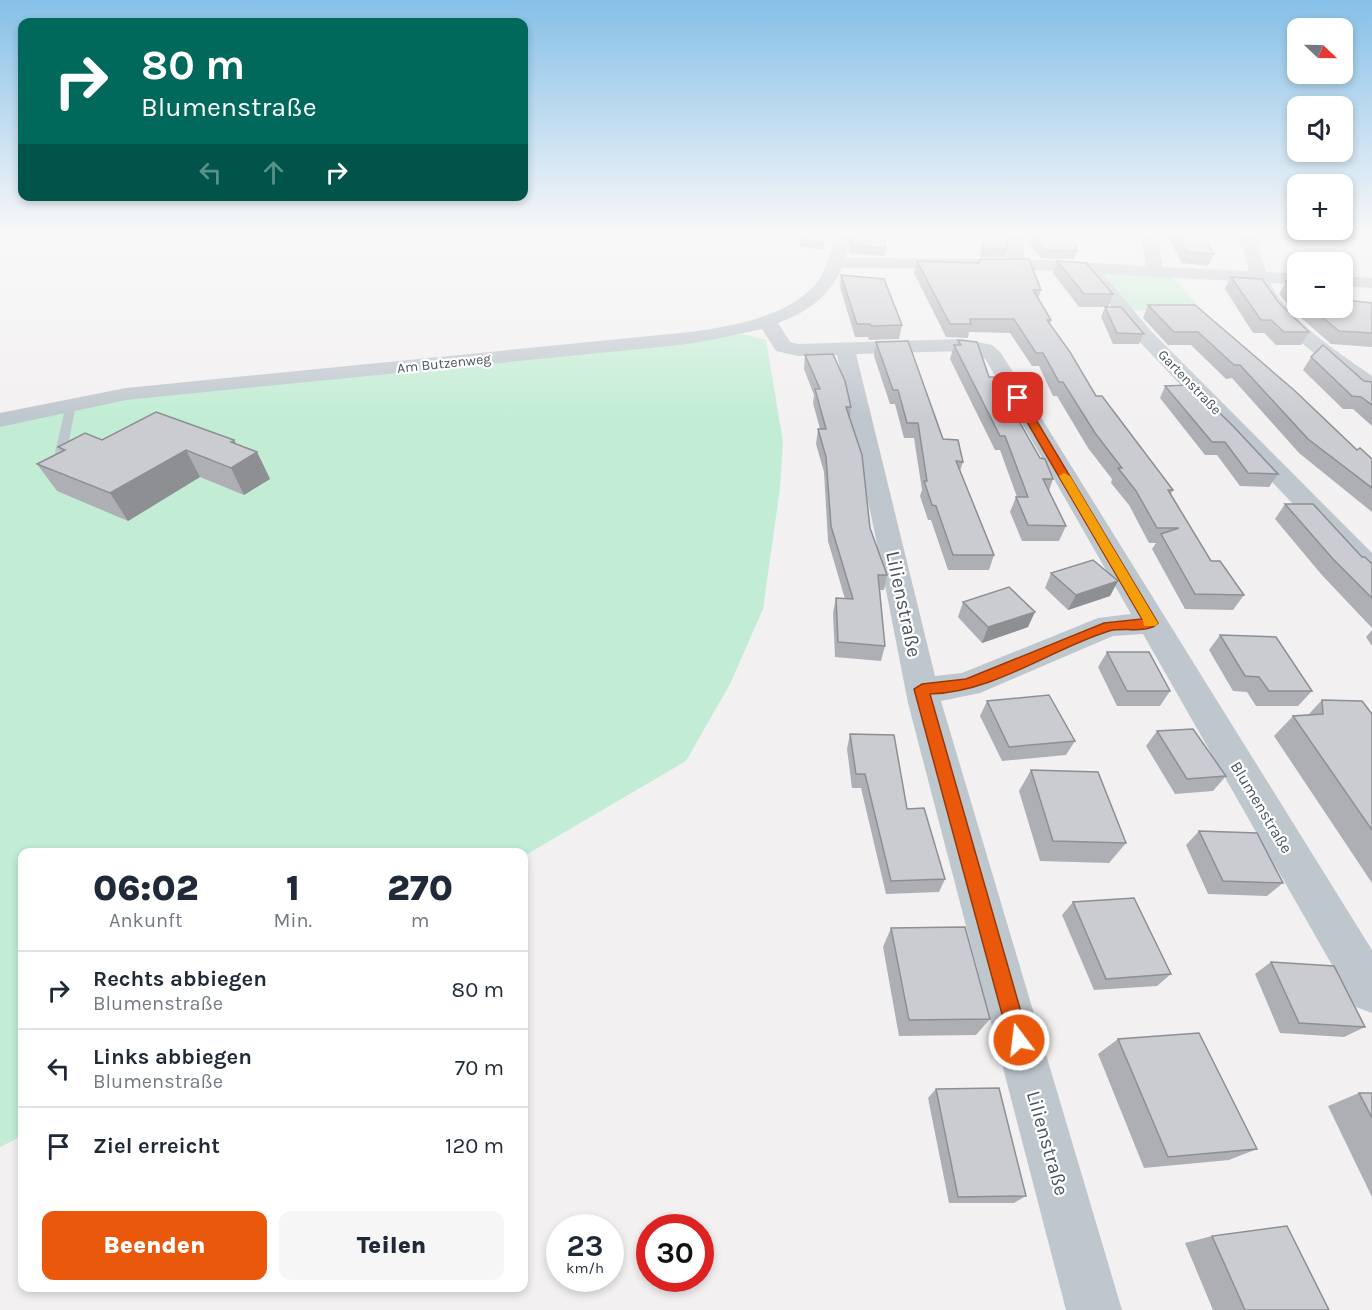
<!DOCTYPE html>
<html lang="de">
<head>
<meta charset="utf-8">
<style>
  :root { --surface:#fff; --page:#f6f6f7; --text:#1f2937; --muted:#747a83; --line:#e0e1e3; --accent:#ea580c }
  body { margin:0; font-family:Karla,sans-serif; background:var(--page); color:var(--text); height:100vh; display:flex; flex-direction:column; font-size:22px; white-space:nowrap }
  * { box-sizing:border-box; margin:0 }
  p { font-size:20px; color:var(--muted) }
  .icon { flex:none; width:33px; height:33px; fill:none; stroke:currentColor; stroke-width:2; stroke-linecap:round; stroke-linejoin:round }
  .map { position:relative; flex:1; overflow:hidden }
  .details { position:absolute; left:18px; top:848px; width:510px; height:444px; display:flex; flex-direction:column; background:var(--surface); border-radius:12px; box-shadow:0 3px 9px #0003 }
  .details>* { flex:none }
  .guide { position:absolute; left:18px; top:18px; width:510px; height:183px; border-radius:12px; box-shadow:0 3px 9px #0003; background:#00695c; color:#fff; overflow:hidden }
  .needle { width:39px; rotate:112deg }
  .buttons { position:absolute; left:1287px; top:18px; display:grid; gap:12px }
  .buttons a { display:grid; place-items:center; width:66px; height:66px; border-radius:12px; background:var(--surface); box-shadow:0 3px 9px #0003; font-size:30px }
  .speed { position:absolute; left:546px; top:1214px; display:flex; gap:12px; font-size:30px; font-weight:700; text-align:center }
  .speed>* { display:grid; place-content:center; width:78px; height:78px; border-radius:50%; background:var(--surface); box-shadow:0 3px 9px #0003; line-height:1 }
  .speed small { font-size:15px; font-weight:400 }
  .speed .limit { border:9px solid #d22; background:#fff; color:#111 }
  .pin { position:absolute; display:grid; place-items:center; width:51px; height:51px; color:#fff; margin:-26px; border-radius:12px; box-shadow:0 3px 9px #0006 }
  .me { position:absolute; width:66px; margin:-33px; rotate:345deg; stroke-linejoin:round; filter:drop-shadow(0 0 4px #0008) }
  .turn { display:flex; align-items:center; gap:21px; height:126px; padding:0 24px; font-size:27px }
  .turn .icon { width:78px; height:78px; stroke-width:2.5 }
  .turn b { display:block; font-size:42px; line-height:51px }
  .lanes { display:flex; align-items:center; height:57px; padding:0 24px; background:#0003; justify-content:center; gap:30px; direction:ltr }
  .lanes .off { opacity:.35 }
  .eta { display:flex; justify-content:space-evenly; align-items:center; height:102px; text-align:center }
  .eta b { font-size:36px; font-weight:800; line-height:42px }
  .cta { display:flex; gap:12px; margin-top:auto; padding:12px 24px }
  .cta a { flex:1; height:69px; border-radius:12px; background:var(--accent); color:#fff; font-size:24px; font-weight:800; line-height:69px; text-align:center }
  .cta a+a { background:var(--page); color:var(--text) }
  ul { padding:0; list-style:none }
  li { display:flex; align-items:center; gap:18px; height:78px; padding:0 24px; border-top:2px solid var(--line) }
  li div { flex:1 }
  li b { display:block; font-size:22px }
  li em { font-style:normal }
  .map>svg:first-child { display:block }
  .green { fill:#c2edd4 }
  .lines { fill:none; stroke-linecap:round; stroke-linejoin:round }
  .lane { fill:#bfc7ce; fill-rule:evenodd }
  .street { fill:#bfc7ce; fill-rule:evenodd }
  .wall { fill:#aeafb5 }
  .shaded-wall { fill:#8d8f93 }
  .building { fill:#caccd2; stroke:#8d8f93; stroke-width:1.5 }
  .route { fill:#ea580c; stroke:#983908; stroke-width:1.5 }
  .slow { fill:#f59e0b }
  .labels { text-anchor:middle; stroke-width:4.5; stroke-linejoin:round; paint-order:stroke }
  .far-street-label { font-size:14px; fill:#49535d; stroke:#fff }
  .street-label { font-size:16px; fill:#49535d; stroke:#fff }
  .near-street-label { font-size:20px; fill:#49535d; stroke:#fff }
</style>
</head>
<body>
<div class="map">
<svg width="1372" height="1310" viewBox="0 0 1372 1310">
  <rect width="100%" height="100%" fill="#f2f0f0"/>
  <!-- green -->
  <path class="green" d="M1102,273L1170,275L1204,312L1131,310Z
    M742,334L766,340L783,442L780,488L763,609L730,684L686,761L524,856V852H22V1136L0,1147V422L81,404L690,342Z"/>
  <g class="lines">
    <!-- lane -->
    <path class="lane" d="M71,401L76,404L65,462L59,465L53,462L66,404Z"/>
    <!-- street -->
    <path class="street" d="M835,234H851L845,258L1008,259L1007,234H1023L1024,259L1146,266L1141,234H1157L1163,267L1249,271L1238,234H1254L1266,272L1298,274V284L1270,283C1291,323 1336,350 1372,376V392L1364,391C1324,360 1274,329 1253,282L1103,274L1151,331L1372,553V579L1362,577L1137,339L1085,273L1016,269L842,268C830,296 806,313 778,323L790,342L798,344L963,339L992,345L1001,353L1372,950V1013L1356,1007L1143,634L1113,636L980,693L941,701L1122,1310H1066L908,703L876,539L837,355L798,356L776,351L762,329L716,339L680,345L126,400L0,427V413L126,388L680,333C723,328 794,318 820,278C828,265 832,249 835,234ZM963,351L979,354L986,360L1131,614L1098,618L962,673L935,676L856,354Z
      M1342,276L1372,278V288L1342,286Z"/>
  </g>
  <!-- wall -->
  <path class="wall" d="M827,234L823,250L799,246L800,240Z
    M985,234L1008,249L1006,257H980Z
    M1025,234H1072L1077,251L1074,259L1041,258L1025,237Z
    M1166,234H1202L1203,237L1214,254L1208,266L1182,263Z
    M850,245L886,248L884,256L849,253Z
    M917,261L1041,290L1038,299L1051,320L1050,324L1096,396L1173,490L1171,494L1211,561L1244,595L1233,610L1185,609L1152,549L1156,543H1149L1129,505L1111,483L1112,479L1088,448L1057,396H1053L1039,366H1032L1010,333L969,332L968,338L946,337L914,273Z
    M1057,261L1113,294L1108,307L1144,334L1139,344H1113L1101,317L1105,307H1079L1053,273Z
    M841,275L902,325L899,339L869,340L868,337H855L840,287Z
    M1290,275H1298V308H1342L1354,301L1372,303V347L1331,344L1291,309L1279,294Z
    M1231,277L1279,303L1309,332L1301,345H1276L1264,333H1253L1225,289Z
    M1148,305H1195L1357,450L1372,459V512L1299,453L1232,378L1226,379L1191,345H1168L1143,318Z
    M958,340L989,377L1053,479L1049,491L1066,526L1059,541H1022L1010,512L1016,497H1017L1000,450H995L950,359L954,345H957Z
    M876,342L943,439L963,462L960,471L994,555L989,570H948L931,520H928L920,496L922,490L914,438H904L895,404H890L874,356Z
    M805,355L851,407L850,417L870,528L887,575L884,590H880L885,646L881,661L835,657L833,613L836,598L845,599L828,541L824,472L816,444L818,429H820L813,403L814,395L804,369Z
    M1311,357L1364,381L1372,382V426L1353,409H1343L1303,370Z
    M1165,386L1278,474L1269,487L1240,486L1217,455H1205L1160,398Z
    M102,440H234L236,444L257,452L270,479L244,495L200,477L128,521L57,491L37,464L62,452L58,447Z
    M1285,504L1372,564V628L1321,574L1275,519Z
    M1051,573L1118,581L1110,596L1068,610L1045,588Z
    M963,602L1028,627L982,643L958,617Z
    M1372,630V646L1366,637Z
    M1220,635L1312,691L1298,706H1256L1247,692L1233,691L1209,650Z
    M1107,652L1170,691L1160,706H1117L1098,667Z
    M1322,700L1372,714V883L1274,736L1293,716L1308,715Z
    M987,701L1075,741L1066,755L1002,761L980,716Z
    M1157,731L1226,776L1213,791L1175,794L1146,746Z
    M850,734L907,809L945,879L939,892L886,894L861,788H852L847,749Z
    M1031,770L1126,843L1109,863L1040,861L1019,791Z
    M1199,831L1283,883L1267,896L1208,894L1186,845Z
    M1073,902L1171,974L1157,986L1094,990L1062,915Z
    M891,928L990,1019L976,1035L899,1036L883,947Z
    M1271,962L1365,1027L1344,1037L1280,1033L1255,974Z
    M1118,1039L1257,1149L1229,1160L1144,1168L1098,1054Z
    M936,1089L1026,1196L1014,1203H949L928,1098Z
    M1359,1093H1372V1197L1328,1106Z
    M1212,1236L1329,1310H1213L1185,1243Z"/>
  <!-- shaded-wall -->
  <path class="shaded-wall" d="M104,234H126L106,239Z
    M234,440L244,460L257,452L270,479L244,495L231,468V442Z
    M186,450L200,477L128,521L110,493Z
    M1118,581L1110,596L1068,610L1076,595Z
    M1035,612L1028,627L982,643L988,627Z"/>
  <!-- building -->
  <path class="building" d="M802,234H826L823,244L800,240Z
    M852,234H883L886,248L850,245Z
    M985,234H1007L1008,249L982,248Z
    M1032,234H1072L1077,251L1044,250Z
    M1176,234H1202L1203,237L1214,254L1187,252Z
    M980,259H1029L1041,290H1033L1051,320H1047L1070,352L1096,396H1102L1173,490H1168L1211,561H1220L1244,595L1195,594L1161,534L1179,528H1157L1136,491L1118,468H1122L1095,433L1063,382H1059L1043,353H1036L1014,319H970L971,324H950L917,261L979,263Z
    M1057,261L1086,263L1113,294H1084Z
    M841,275L884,279L902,325L871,326L870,324H857Z
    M1290,275H1298V296L1286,281L1297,282Z
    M1231,277L1262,279L1279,303L1309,332H1284L1271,320H1261Z
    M1342,290L1354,301L1372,303V333L1339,331L1311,308H1342Z
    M1148,305H1195L1294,390L1357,450L1360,448L1372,459V488L1308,439L1240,365H1234L1198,332H1174Z
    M1105,307H1121L1144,334L1117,333Z
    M958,340L977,342L989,377H994L1040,458L1045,459L1053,479H1043L1066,526L1028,525L1016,497H1028L1005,436H1000L954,345H961Z
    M908,341L943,439L958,440L963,462L956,461L994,555H953L936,506L932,505L924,481H927L918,423H907L898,390H893L876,342Z
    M1323,345L1364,381L1372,382V405L1361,397L1352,396L1311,357Z
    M833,354L845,381L851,407H846L862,455L870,528L887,575H878L885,646L838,642L836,598L853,599L831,526L826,457L818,429H826L815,389H820L805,355Z
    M1191,385L1233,426L1278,474L1248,473L1225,442H1212L1165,386Z
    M156,412L234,440L231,442L257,452L231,468L186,450L110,493L37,464L65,450L58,447L85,433L102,440Z
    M1285,504H1313L1362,557H1365L1372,564V598L1333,559Z
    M1093,560L1118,581L1076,595L1051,573Z
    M1009,587L1035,612L988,627L963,602Z
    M1220,635L1276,637L1312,691H1269L1259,677L1245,676Z
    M1107,652H1149L1170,691H1127Z
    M1049,695L1075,741L1009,747L987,701Z
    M1322,700L1362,701L1372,714V830L1293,716L1323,714Z
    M1193,729L1226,776L1187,779L1157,731Z
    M850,734L894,735L907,809L924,808L945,879L891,881L865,774H856Z
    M1031,770L1098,772L1126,843L1053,841Z
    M1199,831L1257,833L1283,883L1223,881Z
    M1134,898L1171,974L1106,979L1073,902Z
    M965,927L990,1019L909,1020L891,928Z
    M1271,962L1334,966L1365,1027L1299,1023Z
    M1199,1033L1257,1149L1168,1157L1118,1039Z
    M999,1088L1026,1196L958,1197L936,1089Z
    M1359,1093H1372V1118Z
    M1287,1226L1329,1310H1245L1212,1236Z"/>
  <!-- sky -->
  <linearGradient id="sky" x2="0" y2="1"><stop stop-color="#85c0e8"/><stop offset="0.56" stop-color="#f9f8f8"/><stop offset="1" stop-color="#f9f8f8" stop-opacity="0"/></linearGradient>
  <rect width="1372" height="418" fill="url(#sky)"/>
  <!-- route -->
  <path class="route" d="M1018,395L1023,398L1158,623C1149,634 1122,627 1109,631C1049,650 995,692 930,694L1029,1040L1026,1047L1019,1050L1012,1047L1009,1040L914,689L922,684L966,679L1104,623L1142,619L1013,398Z"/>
  <!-- slow -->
  <path class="slow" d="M1064,473L1070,476L1156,620L1158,623L1156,626H1144L1143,620L1059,476Z"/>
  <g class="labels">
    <!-- far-street labels -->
    <g class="far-street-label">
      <text transform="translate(444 363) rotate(-6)" y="5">Am Butzenweg</text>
      <text transform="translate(1190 382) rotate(46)" y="5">Gartenstraße</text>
    </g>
    <!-- street labels -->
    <g class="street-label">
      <text transform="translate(1262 807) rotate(59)" y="6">Blumenstraße</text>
    </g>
    <!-- near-street labels -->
    <g class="near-street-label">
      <text transform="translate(904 604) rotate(78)" y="7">Lilienstraße</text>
      <text transform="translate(1048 1143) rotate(74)" y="7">Lilienstraße</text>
    </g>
  </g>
</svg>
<div class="buttons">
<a><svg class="needle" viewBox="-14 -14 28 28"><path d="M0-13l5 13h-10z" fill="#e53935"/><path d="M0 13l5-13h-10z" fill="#747a83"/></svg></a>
<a><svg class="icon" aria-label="sound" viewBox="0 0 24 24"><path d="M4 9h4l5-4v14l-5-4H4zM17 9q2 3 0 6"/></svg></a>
<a>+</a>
<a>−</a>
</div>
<div class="speed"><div>23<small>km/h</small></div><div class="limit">30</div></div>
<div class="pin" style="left:1018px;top:398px;background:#d93025"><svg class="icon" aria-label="arrive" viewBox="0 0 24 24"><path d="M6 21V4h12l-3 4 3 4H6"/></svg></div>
<svg class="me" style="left:1019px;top:1040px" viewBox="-20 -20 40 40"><circle r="17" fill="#ea580c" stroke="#fff" stroke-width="3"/><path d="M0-11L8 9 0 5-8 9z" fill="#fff"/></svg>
<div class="guide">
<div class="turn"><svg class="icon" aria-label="right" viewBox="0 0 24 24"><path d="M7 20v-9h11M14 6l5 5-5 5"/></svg><div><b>80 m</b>Blumenstraße</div></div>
<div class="lanes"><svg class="icon off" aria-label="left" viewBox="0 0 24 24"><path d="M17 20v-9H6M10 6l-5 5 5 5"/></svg><svg class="icon off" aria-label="ahead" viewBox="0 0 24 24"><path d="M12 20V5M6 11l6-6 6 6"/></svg><svg class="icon" aria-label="right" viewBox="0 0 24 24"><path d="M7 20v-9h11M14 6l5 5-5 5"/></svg></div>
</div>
<section class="details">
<div class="eta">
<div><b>06:02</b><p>Ankunft</p></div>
<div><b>1</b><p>Min.</p></div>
<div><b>270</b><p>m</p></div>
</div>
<ul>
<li><svg class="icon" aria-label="right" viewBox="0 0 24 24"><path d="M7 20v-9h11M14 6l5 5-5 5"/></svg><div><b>Rechts abbiegen</b><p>Blumenstraße</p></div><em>80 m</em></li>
<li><svg class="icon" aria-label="left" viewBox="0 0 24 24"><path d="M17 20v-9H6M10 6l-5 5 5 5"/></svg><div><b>Links abbiegen</b><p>Blumenstraße</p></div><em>70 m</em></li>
<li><svg class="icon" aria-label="arrive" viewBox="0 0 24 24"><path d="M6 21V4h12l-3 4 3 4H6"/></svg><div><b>Ziel erreicht</b></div><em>120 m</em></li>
</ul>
<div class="cta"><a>Beenden</a><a>Teilen</a></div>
</section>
</div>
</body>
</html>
